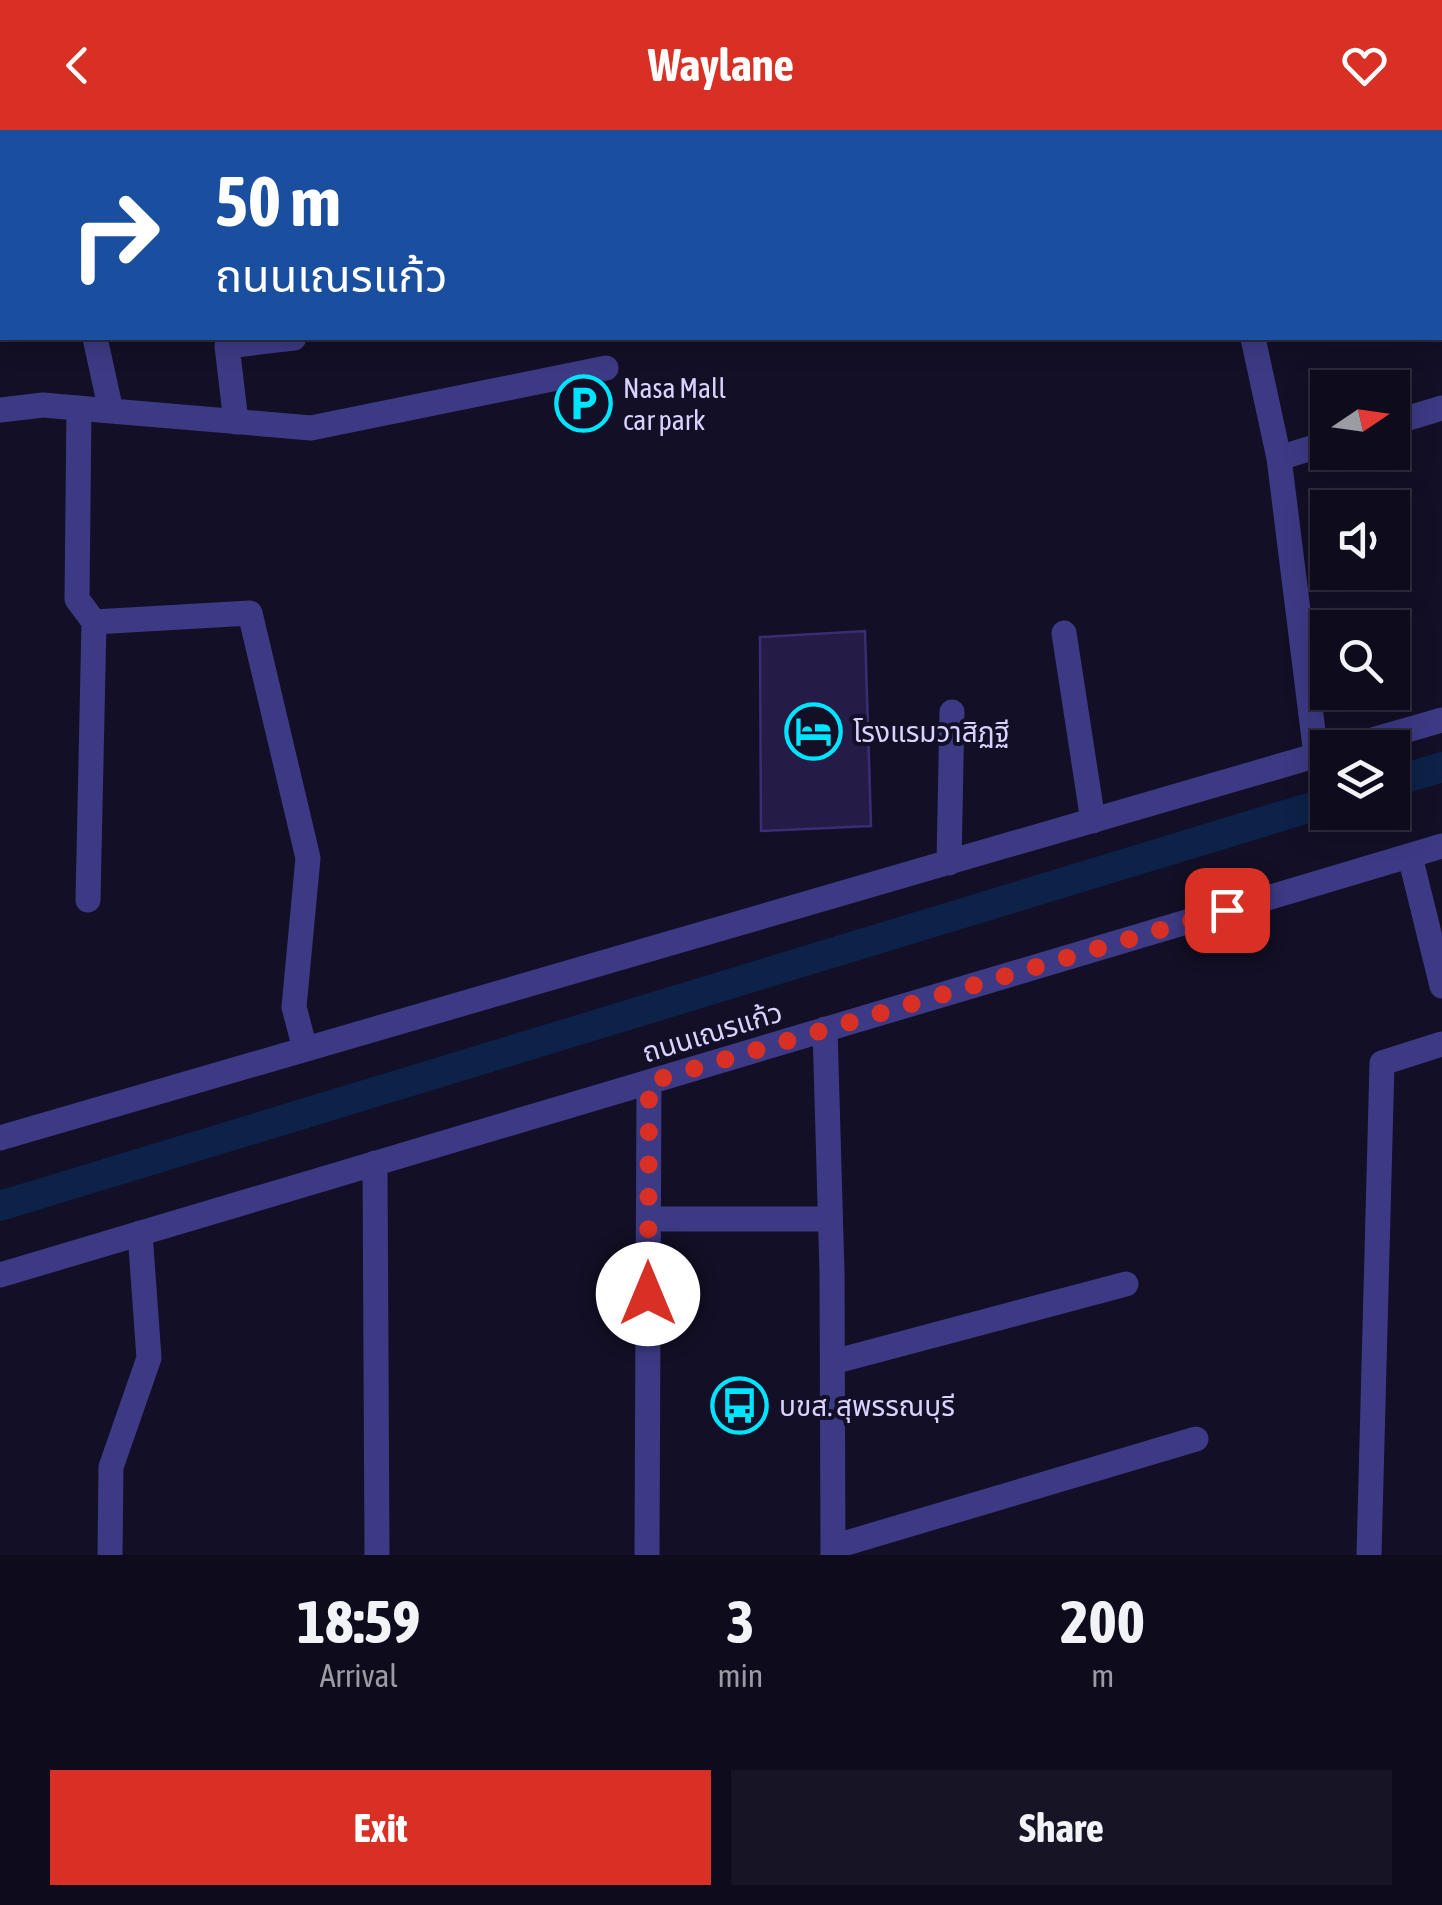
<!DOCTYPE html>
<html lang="en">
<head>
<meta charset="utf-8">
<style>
  :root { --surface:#0e0b1c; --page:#171425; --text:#f1f3f6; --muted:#9b9ba3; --line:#2e2b3b; --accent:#d93025 }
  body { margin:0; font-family:"Asap Condensed","Noto Sans Thai",sans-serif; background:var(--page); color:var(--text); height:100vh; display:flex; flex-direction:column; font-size:38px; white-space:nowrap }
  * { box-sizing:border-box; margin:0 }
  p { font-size:32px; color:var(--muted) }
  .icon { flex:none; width:55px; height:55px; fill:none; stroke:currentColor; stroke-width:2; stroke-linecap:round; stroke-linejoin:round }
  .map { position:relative; height:1425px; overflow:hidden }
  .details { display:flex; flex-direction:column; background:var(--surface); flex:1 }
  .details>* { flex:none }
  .guide { position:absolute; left:0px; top:0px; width:1442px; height:210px; box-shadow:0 5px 25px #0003,0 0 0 2px var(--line); background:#1a4fa0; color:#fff; overflow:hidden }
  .needle { width:65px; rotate:77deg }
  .buttons { position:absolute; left:1310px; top:240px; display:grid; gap:20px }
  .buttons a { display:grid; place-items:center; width:100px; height:100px; border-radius:0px; background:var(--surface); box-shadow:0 5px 25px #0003,0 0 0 2px var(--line); font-size:50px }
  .pin { position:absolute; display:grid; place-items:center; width:85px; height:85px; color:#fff; margin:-42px; border-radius:20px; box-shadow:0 5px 15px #0006 }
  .me { position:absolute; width:110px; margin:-55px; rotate:0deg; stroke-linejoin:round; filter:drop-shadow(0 0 8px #0008) }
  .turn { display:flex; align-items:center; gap:35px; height:210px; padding:0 50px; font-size:45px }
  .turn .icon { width:130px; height:130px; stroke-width:2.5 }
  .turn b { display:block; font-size:70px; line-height:85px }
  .eta { display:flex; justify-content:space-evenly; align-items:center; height:170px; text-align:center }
  .eta b { font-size:60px; font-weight:700; line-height:70px }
  .action { display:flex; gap:20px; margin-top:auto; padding:20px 50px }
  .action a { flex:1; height:115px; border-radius:0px; background:var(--accent); color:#fff; font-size:40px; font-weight:700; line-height:115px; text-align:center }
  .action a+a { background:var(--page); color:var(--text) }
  header { display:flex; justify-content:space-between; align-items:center; height:130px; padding:0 50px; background:var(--accent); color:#fff; font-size:45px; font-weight:700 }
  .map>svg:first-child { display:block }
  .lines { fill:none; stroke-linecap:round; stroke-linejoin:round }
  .canal { stroke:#0c2248; stroke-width:30 }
  .building { fill:#241b47; stroke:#3b2d73; stroke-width:2.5 }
  .minor { stroke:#3d3a85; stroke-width:25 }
  .route { stroke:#d93025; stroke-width:18; stroke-dasharray:0 32.4 }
  .labels { text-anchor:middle; stroke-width:8; stroke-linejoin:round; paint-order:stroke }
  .poi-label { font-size:28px; fill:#d9d4ff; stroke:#130f26; text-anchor:start }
  .street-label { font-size:28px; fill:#d9d4ff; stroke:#130f26 }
</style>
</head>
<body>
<header><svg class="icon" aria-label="back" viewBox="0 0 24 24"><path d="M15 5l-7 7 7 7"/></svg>Waylane<svg class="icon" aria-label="heart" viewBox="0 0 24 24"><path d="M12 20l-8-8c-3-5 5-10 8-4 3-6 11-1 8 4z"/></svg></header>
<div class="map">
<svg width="1442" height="1425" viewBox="0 0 1442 1425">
  <rect width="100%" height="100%" fill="#130f26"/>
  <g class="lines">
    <!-- canal -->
    <path class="canal" d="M1392,652L1442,637
      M0,1076L1328,672"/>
  </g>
  <!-- building -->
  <path class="building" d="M865,501L871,696L761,701L760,507Z"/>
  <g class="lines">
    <!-- minor -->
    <path class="minor" d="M48,0L49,2
      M1235,0V2
      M1343,0V2
      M1440,41H1442
      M0,170L2,169
      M1440,193L1442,192
      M1253,208L1279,328L1316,625
      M79,278L77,469L94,492
      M0,280L43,275L111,281L95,208
      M111,281L311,298L606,238
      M236,292L227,216L294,208
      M1392,293L1442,278
      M1279,328L1328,313
      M1064,503L1093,691
      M1344,618L1442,590
      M1410,726L1442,856
      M949,733L952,582
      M88,770L94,492L250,483L308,728L294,877L305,919
      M825,899L832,1142L833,1425
      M0,1008L1328,622
      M375,1033L377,1425
      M649,1089H830
      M0,1145L1442,716
      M833,1232L1126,1154
      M833,1417L1196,1309
      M110,1425L111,1337L149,1228L140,1103
      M647,1425L649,952
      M1369,1425L1382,933L1442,914"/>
  </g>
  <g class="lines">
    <!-- route -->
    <path class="route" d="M648,1164L649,952L1227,780"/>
  </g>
  <!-- icons -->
  <defs>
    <symbol id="parking-ring" viewBox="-11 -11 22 22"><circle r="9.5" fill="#130f26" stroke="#00e5ff" stroke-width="1.5"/><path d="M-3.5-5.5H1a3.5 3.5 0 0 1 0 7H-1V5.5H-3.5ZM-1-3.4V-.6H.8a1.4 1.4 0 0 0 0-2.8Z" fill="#00e5ff"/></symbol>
    <symbol id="hotel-ring" viewBox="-11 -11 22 22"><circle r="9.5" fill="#130f26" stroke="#00e5ff" stroke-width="1.5"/><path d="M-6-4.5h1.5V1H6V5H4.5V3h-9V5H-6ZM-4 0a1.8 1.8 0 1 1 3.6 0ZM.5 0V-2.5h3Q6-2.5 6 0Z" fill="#00e5ff"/></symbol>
    <symbol id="bus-ring" viewBox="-11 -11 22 22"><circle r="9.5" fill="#130f26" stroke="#00e5ff" stroke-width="1.5"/><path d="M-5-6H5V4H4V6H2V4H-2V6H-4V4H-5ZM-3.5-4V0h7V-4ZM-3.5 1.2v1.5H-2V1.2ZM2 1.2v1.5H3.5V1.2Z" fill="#00e5ff"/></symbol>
  </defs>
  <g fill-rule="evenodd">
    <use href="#parking-ring" x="552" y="242" width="63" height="63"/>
    <use href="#hotel-ring" x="782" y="570" width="63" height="63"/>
    <use href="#bus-ring" x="708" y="1244" width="63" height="63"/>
  </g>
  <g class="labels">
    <!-- poi labels -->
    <g class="poi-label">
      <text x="623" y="268">Nasa Mall<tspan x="623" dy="32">car park</tspan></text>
      <text x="853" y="612">โรงแรมวาสิฏฐี</text>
      <text x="779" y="1286">บขส. สุพรรณบุรี</text>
    </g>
    <!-- street labels -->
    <g class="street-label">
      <text transform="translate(712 902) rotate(-17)" y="10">ถนนเณรแก้ว</text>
    </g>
  </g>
</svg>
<div class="buttons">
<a><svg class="needle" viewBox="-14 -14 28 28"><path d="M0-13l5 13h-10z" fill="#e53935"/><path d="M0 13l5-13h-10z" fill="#9b9ba3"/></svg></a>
<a><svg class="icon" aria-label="sound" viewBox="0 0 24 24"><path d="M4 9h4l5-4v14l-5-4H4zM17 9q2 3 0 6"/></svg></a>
<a><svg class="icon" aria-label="search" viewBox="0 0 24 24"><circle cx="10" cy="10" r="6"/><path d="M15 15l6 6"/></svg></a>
<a><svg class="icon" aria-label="layers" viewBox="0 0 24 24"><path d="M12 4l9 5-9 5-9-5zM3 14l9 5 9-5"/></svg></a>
</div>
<div class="pin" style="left:1227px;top:780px;background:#d93025"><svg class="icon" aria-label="arrive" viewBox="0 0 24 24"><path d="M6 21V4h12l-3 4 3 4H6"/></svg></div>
<svg class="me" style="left:648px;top:1164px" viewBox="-20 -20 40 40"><circle r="19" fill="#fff"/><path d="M0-13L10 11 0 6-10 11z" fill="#d93025"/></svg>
<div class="guide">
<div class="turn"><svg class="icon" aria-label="right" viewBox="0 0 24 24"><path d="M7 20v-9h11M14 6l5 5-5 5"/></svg><div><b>50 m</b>ถนนเณรแก้ว</div></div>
</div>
</div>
<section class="details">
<div class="eta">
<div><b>18:59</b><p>Arrival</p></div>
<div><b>3</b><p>min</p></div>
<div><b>200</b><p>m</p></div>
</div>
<div class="action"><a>Exit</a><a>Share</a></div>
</section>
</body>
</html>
